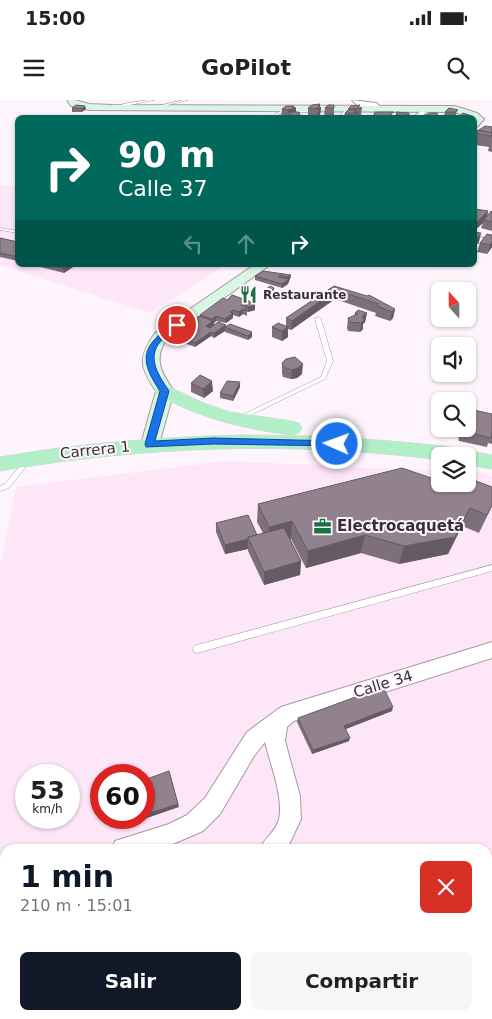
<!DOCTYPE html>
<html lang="es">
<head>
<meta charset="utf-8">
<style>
  :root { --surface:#fff; --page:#f6f6f6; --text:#202124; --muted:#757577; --accent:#111827 }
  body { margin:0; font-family:"DejaVu Sans",sans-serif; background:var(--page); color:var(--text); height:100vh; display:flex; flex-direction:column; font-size:19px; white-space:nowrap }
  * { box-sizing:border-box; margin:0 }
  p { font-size:16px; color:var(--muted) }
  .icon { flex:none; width:28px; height:28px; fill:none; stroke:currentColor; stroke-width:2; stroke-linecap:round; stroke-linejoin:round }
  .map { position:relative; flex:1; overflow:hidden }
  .sheet { position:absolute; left:0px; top:744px; width:492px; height:176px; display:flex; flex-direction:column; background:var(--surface); border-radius:15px 15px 0 0; box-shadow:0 1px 4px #0004 }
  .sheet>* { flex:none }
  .guide { position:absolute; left:15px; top:15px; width:462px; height:152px; border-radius:8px; box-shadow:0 1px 4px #0004; background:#00695c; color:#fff; overflow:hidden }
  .needle { width:32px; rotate:339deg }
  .tools { position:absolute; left:431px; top:182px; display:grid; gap:10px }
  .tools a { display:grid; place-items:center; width:45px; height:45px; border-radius:8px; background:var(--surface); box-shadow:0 1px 4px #0004; font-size:25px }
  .speed { position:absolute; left:15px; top:664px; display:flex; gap:10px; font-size:25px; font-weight:700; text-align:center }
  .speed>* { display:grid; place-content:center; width:65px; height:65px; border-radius:50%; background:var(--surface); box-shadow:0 1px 4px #0004; line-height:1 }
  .speed small { font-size:12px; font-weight:400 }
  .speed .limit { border:8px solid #d22; background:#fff; color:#111 }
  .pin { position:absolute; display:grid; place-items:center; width:42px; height:42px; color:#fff; margin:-21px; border:2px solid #fff; border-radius:50%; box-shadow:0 1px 5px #0007 }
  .me { position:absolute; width:55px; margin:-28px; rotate:272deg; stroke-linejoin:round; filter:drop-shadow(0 0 4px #0008) }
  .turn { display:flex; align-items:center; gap:18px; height:105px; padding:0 20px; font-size:22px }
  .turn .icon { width:65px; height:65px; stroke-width:2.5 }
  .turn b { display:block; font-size:35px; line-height:42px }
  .lanes { display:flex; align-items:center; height:48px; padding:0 20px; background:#0003; justify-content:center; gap:25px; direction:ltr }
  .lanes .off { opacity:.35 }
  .round { display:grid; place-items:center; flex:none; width:52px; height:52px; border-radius:8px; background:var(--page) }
  .overview { display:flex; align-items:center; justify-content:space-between; height:85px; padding:0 20px }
  h1 { font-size:30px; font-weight:700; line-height:38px; color:var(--accent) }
  .action { display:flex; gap:10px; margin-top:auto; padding:10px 20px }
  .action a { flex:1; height:58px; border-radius:8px; background:var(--accent); color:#fff; font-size:20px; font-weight:700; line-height:58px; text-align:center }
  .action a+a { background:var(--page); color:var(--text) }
  .status { display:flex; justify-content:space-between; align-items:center; height:35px; padding:0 25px; background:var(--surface); direction:ltr }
  .status svg { height:14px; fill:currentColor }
  header { display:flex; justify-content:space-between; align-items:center; height:65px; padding:0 20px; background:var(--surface); font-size:22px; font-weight:700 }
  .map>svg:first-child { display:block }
  .built { fill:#fde6f8; fill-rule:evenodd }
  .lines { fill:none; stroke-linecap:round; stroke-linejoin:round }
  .lane-casing { stroke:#a898a5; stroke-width:1 }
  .street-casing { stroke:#a898a5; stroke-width:2 }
  .secondary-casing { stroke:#a898a5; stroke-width:2 }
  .primary-casing { stroke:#d7d6d7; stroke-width:1 }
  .lane { fill:#fff; fill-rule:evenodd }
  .street { fill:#fff; fill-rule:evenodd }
  .secondary { fill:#d9f6e4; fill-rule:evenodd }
  .primary { fill:#b2eec8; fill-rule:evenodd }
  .wall { fill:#7d707a }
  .shaded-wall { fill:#665b63 }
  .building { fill:#91828e; stroke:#665b63 }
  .route { fill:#1a73e8; stroke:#114b97 }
  .labels { text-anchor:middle; stroke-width:4; stroke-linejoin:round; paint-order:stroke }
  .far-poi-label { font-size:12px; font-weight:bold; fill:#363035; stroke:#fef5fc; text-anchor:start }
  .street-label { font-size:15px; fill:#363035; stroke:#fef5fc }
  .poi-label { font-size:15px; font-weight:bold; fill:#363035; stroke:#fef5fc; text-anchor:start }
</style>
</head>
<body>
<div class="status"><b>15:00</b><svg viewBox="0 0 49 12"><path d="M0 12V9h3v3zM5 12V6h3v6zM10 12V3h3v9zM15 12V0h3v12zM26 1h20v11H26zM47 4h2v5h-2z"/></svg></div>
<header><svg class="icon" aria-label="menu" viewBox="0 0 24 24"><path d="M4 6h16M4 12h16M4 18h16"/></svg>GoPilot<svg class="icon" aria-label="search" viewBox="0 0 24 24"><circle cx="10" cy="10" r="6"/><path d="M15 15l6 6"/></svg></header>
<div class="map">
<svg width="492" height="919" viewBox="0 0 492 919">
  <rect width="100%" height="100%" fill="#fef5fc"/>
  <!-- built -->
  <path class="built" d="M17,85L18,165H226L150,213L0,165V86Z
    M226,361L440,371V384H468V372L481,373L492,376V778L488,780V749H5V915H135L125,919H0V466L16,387ZM26,675H69V718H26ZM101,675H144V718H101Z"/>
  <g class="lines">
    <defs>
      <path id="lane" d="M148,0H154L125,6L119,9L118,8L123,4Z
        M183,0H188L155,8L154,7Z
        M349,6L351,7L341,18H338Z
        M310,10L311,12L281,13L278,14L279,18H276L275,14L281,11Z
        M0,128L18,131V133L0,130Z
        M318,217L321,219L333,261L325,279L240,320H236V318L321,277L327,261L315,219Z
        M26,358H30L31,360L9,388L0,391V386L5,384Z
        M492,465V471L197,553L194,552L193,549L194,546L197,545Z"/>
      <path id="street" d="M352,0L376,3L381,7L378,9L374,7L358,6Z
        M426,7L431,8L420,18H412Z
        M475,136L492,140V146L475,142Z
        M492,542V558L294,621L287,627L285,641L300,696L301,719L287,749H260C264,738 276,732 279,719C284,698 270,663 265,642L254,656L220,714L203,731L161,749H112L115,741L169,724L187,715L205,698L247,632L281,607Z
        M5,774V798L0,799V775Z
        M5,896V915H16L12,919H0V898Z"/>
      <path id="secondary" d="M67,0H75L89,4L113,5L455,6L477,13L484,19L478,26L475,27V18L454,12L89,10L71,6Z
        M254,165H270L167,239C153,259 161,273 174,291L159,344L157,348L150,350L143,348L141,344L156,291C139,266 138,257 155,233Z"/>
      <path id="primary" d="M165,285L204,303L230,312L292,321L299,323L302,328L299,333L292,335C244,329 201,319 158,295L155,291L158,287Z
        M240,335L321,336L391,341L444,346L492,355V369L468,365V356H440V360C294,341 145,346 0,371V357C80,343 159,337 240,335Z"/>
    </defs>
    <!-- lane casing -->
    <use href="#lane" class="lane-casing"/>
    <!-- street casing -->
    <use href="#street" class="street-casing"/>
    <!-- secondary casing -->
    <use href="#secondary" class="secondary-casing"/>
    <!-- primary casing -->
    <use href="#primary" class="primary-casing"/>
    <!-- lane -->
    <use href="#lane" class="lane"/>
    <!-- street -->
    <use href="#street" class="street"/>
    <!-- secondary -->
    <use href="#secondary" class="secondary"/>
    <!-- primary -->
    <use href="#primary" class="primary"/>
  </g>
  <!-- wall -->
  <path class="wall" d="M320,4V7L321,8L320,15H318V16L308,15V8Z
    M85,6L86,9L82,12H72V8Z
    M294,6V8L296,12L300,18H288V17L281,16L282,9Z
    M325,8H334V16H324Z
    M360,8H362L361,15H357V18H334L344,16L345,13L348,11V9Z
    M449,8L457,13L455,16H444L445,12Z
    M396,12L409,13L408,18H396Z
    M492,27V52L488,51L489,47L475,45V30H479Z
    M475,109L488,111L487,116L492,112V131L481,128L483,123L475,130Z
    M492,135V147L487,154L477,152L480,143Z
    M0,138L18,142V161L0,157Z
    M33,165H76L64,173Z
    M291,175L290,179L289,181L288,184L282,188L255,180V176Z
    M334,186L395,209L393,218L390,221L375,216L376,213L335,199L291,230L288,229V237L282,241L272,237V227L286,226V218Z
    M265,190L274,192L273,195L269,196L264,194Z
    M227,200L249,201L255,210L247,212V216L243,214L239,217L233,215V218L226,223L216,221L214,223V225H226V227L252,232V237L248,240L225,232V231L214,238L211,236L195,247L176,240V235L186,228V223L200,216V215Z
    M355,213H367L365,222L363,224V229L360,232L348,231L347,228L348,218L354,216Z
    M282,263L302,274L297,278L291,279L283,277L282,273Z
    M191,283L213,291L204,298L191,292Z
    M240,287L233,301L220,298V293Z
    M492,314V344L488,343L487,347L459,341L458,335L445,333L446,329H468Z
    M455,384H468L492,406L479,433L462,426L448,454L399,464L361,453L306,468L291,439H290L301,461L300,475L264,485L248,451V449L225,454L216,432V423L257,435L263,433L257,422L258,404L455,386Z
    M392,611L346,629L349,641L312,654L297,622L298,618Z"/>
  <!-- shaded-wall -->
  <path class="shaded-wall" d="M320,4V8H321L320,15H318V9H316L318,6Z
    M85,6L86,9L82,12V9Z
    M294,6V9L296,8V15L288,12V17V10Z
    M300,15V18H293V16Z
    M488,111L486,120H484L483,123L475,130V124Z
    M481,133L479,142L475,146V140Z
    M492,142V147L487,154L490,145Z
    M68,165H76L64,173L63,168Z
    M291,175L290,179L289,181L288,184L282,188V184L287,180V177Z
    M274,188L273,195L269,196V191Z
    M336,190L335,199L291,230L292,221Z
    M255,205V210L248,212V207Z
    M243,209V214L239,217V212Z
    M395,209L393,218L390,221L392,212Z
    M233,210V218L226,223L225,219L230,212Z
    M367,213L365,222L363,224V229L360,232L362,216Z
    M216,216V221L214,223V225L206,231V226L212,221V219Z
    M226,225L225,231L214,238V233Z
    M288,227V237L282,241V231Z
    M211,232V236L195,247V243Z
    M252,232V237L248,240V236Z
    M303,264L302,274L297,278L291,279L292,270Z
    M212,281L213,291L204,298L203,289Z
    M240,282V287L233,301V296Z
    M470,408L462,426L448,454L399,464L404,446Z
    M292,421L291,439L268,445L269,427Z
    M365,435L361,453L306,468L308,451Z
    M248,439V449L225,454V445Z
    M301,461L300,475L264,485V472Z
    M393,607L392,611L343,630L344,626Z
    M350,638L349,641L312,654L313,650Z
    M169,671L179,707L121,727L120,724L138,718H144V715Z"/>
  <!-- building -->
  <path class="building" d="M320,4L318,6L321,8H316L318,9L308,8L312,5Z
    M76,5L85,6L82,9L72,8Z
    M328,5H334V8H325Z
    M360,5L358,7L362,8L348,9L351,6Z
    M286,6H294L292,7L296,8L288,10L282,9Z
    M449,8L458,10L456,12H445Z
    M348,10H357L354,12L358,13H345Z
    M288,12H299L300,15L293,16Z
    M375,12H394L391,14L393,18H366L367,17H373Z
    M396,12L409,13V15H397Z
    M430,13H437L438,17L420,18Z
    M463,13L474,17L473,18H459Z
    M351,15L347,17L349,18L334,17Z
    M485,26L492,27V33L479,30Z
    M475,30L492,33V36L475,33Z
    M475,109L488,111L475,124Z
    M491,111L492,112V122L484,120Z
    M475,132L481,133L475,140Z
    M487,134L492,135V142L490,145L480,143Z
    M0,138L18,142V157L0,153Z
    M50,165H68L63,168Z
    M263,171L291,175L287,177L280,175L278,177L289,179L282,184L255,176Z
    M270,186L274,188L273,190L269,191L265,190Z
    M334,186L367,196L369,195L395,209L392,212L377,206L379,204L336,190L292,221L286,218Z
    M232,195L249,201L255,205L248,207L245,202L241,205L244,206L247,211L243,209L239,212L233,210L230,212L233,213L225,219L216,216L212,219L200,215L223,198L227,200Z
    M358,210L367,213L362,216L364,220L361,223L350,222L348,218L358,214L355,213Z
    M200,216L213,221L206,226L210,228L218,222L226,225L214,233L211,232L195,243L176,235L190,225L186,223Z
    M278,223L288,227L282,231L272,227Z
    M230,224L252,232L248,236L225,227Z
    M295,257L303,264L298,268L292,270L284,267L282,263L286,259Z
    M200,275L212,281L203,289L191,283Z
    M227,281L240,282L233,296L220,293Z
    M468,309H469L492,314V333L491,338L462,331V329H468Z
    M402,368L440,381V384H448L458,387V384H468V378L492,387V405L487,415L470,408L455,437L404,446L365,435L308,451L292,421L269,427L258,404Z
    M248,415L257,435L248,437V439L225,445L216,423Z
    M284,428L301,461L264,472L248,437Z
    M383,587L393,607L344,626L350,638L313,650L298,618Z
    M169,671L178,704L144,715V680Z
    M118,718H138L120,724Z"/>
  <!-- route -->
  <path class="route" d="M174,224L181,225C176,230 169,233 164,238C145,255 157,273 169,291L155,341L213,338L337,341L340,342V346L213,344L146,347L145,344L160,291C138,259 142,245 174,224Z"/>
  <!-- icons -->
  <defs>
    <symbol id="restaurant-bare" viewBox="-9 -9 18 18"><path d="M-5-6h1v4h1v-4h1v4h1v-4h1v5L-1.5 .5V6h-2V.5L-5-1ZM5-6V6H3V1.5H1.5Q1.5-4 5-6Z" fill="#1b7043" stroke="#fef5fc" stroke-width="2.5" paint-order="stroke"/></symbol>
    <symbol id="office-bare" viewBox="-9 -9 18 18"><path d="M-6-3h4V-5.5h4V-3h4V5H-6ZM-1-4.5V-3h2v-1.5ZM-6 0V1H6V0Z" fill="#1b7043" stroke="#fef5fc" stroke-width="2.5" paint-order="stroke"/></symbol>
  </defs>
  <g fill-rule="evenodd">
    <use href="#restaurant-bare" x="236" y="182" width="25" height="25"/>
    <use href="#office-bare" x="310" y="414" width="25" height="25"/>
  </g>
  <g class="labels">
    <!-- far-poi labels -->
    <g class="far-poi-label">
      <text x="263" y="199">Restaurante</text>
    </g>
    <!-- street labels -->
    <g class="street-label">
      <text transform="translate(95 350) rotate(-6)" y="5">Carrera 1</text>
      <text transform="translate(383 584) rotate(-17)" y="5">Calle 34</text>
    </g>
    <!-- poi labels -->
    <g class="poi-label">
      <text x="337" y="431">Electrocaquetá</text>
    </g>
  </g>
</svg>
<div class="tools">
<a><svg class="needle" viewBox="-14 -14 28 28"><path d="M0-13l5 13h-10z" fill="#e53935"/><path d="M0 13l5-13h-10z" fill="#757577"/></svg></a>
<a><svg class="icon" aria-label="sound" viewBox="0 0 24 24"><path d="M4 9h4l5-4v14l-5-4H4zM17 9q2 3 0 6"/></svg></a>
<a><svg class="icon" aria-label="search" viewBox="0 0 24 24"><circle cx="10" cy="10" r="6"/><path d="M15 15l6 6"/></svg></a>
<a><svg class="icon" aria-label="layers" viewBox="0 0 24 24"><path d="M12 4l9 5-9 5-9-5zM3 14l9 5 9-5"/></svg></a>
</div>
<div class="speed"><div>53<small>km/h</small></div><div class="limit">60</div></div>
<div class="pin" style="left:177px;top:225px;background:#d93025"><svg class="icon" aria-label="arrive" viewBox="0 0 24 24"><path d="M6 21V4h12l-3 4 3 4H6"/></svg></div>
<svg class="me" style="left:337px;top:344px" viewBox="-20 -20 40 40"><circle r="17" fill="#1a73e8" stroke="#fff" stroke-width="3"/><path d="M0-11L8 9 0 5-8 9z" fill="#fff"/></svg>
<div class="guide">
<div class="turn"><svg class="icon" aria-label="right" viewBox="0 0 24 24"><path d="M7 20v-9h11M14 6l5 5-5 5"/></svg><div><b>90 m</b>Calle 37</div></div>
<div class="lanes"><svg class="icon off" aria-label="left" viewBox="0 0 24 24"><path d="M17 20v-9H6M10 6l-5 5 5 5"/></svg><svg class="icon off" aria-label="ahead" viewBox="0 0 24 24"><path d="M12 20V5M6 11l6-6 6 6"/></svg><svg class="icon" aria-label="right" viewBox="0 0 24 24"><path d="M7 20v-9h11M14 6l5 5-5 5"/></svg></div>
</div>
<section class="sheet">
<div class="overview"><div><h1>1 min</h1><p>210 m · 15:01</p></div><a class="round" style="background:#d93025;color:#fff"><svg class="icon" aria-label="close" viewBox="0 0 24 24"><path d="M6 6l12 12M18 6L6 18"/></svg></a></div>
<div class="action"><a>Salir</a><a>Compartir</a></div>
</section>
</div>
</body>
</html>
